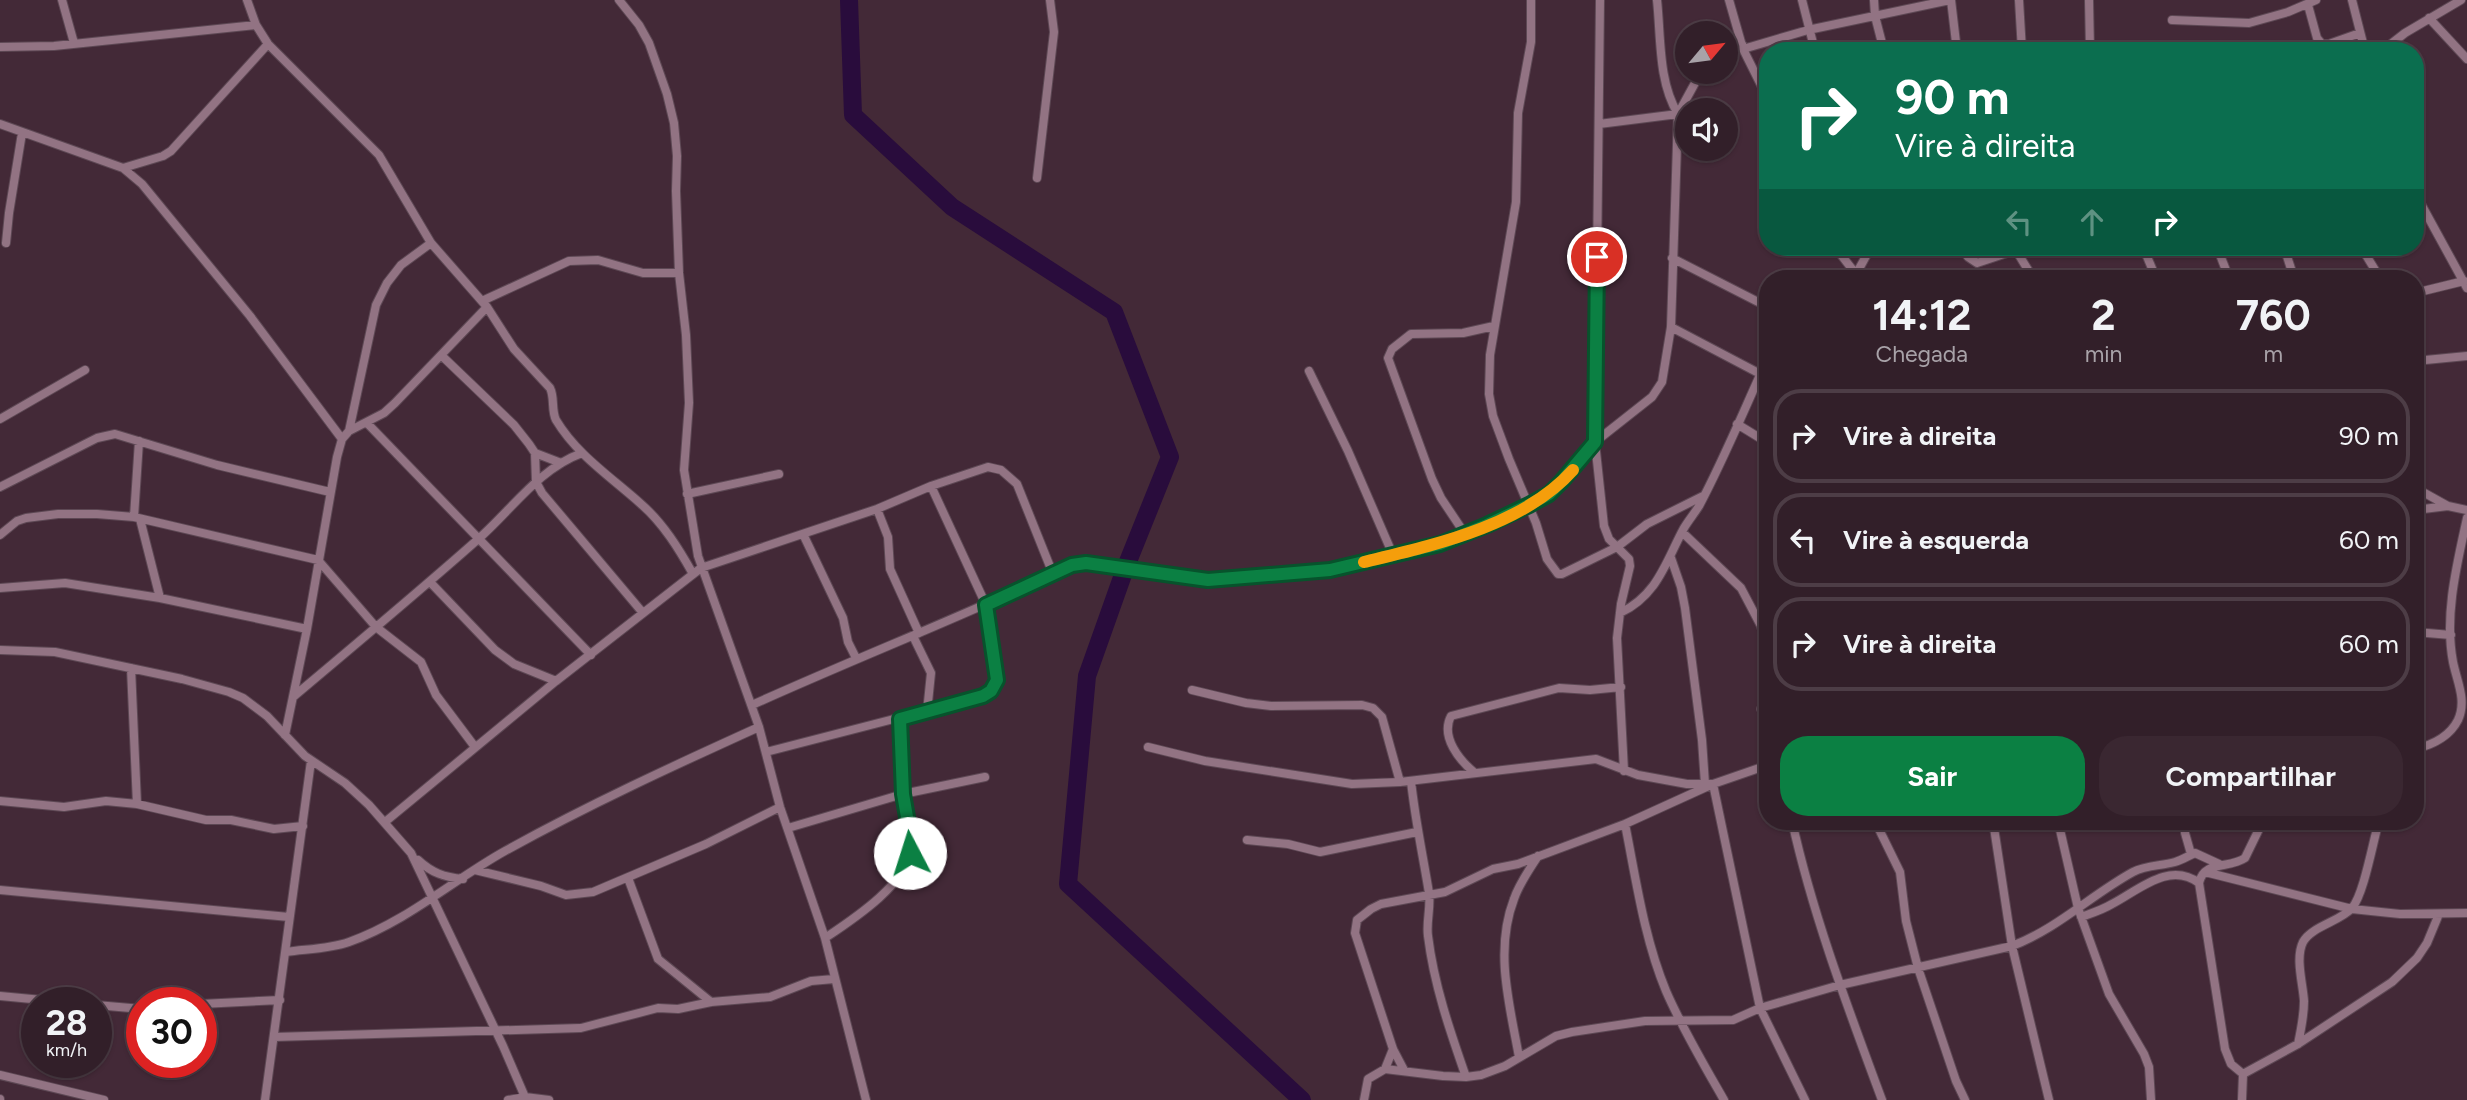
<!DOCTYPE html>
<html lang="pt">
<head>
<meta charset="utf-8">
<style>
  :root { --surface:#321f29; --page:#3a2731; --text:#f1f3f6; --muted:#a8a2a8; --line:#4d3d46; --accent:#0b8043 }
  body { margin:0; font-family:Figtree,sans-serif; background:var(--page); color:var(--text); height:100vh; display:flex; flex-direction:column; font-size:26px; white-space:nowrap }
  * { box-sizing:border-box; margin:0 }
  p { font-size:23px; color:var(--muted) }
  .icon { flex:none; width:38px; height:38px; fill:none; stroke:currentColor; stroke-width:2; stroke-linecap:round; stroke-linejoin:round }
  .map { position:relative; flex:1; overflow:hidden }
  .side { position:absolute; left:1759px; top:270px; width:665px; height:560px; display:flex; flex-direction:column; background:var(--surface); border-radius:28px; box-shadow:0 2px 5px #0004,0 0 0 2px var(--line) }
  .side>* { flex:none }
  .hud { position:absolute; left:1759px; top:42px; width:665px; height:214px; border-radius:28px; box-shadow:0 2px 5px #0004,0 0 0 2px var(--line); background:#0b6e4f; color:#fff; overflow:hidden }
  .needle { width:46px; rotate:61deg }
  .fabs { position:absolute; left:1675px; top:21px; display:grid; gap:14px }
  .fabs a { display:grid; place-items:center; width:63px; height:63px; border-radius:50%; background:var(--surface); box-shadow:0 2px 5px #0004,0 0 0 2px var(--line); font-size:35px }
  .speed { position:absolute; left:21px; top:987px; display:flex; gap:14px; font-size:35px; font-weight:700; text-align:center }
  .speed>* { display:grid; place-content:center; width:91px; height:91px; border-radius:50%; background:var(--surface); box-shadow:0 2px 5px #0004,0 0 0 2px var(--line); line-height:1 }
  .speed small { font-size:18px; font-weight:400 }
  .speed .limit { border:10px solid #d22; background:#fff; color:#111 }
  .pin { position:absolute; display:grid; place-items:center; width:60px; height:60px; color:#fff; margin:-30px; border:4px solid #fff; border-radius:50%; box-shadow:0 2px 7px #0007 }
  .me { position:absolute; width:77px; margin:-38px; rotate:355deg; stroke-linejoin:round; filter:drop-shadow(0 0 5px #0008) }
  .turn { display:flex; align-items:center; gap:24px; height:147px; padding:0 21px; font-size:32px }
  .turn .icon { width:91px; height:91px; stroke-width:2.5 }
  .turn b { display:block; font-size:49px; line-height:60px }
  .lanes { display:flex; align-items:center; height:66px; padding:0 21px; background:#0003; justify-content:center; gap:35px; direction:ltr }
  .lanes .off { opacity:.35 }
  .eta { display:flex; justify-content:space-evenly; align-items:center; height:119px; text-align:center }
  .eta b { font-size:42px; font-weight:700; line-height:49px }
  .primary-button { display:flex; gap:14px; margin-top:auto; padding:14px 21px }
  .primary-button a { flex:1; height:80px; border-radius:28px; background:var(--accent); color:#fff; font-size:28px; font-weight:700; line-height:80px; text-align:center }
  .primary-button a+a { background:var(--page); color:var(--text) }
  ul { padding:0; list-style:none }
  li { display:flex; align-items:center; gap:21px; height:94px; margin:0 14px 10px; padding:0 7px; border:4px solid var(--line); border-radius:28px }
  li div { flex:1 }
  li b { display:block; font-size:26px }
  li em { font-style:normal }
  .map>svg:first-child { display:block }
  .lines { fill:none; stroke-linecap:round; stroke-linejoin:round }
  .river { stroke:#290c3c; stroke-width:18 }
  .minor-casing { stroke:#5d4854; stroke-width:10 }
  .minor { stroke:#927383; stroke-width:8 }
  .route-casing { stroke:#07532c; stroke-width:18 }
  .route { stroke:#0b8043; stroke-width:12 }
  .slow { stroke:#f59e0b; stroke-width:12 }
</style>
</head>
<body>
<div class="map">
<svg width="2467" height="1100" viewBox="0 0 2467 1100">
  <rect width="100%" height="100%" fill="#432937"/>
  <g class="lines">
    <!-- river -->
    <path class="river" d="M849,0L853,115L952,207L1114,312L1170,457L1125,569L1087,676L1068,884L1302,1100"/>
    <defs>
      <path id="minor" d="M62,0L74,43
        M247,0L256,25L268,44L379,155L431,243L487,307L514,349L550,388C555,398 551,410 556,420C577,455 611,477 641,504C663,523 679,549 693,574
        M619,0L639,25L649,43L667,94L674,123L677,156L676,191L679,273L686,335L689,403L684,470L698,556L759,727L780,807L825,938L866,1100
        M1531,0V42L1518,113L1516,202L1490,355L1489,394L1493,416L1509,459L1536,523L1547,559L1558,574H1562L1617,547L1647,524L1703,496
        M1600,0L1595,442L1604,526L1609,539L1629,559L1630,566L1621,604L1617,638L1624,771
        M1729,0L1743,49L1768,99
        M1802,0L1815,51
        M1874,0L1875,16L1884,51
        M1951,0L1957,51
        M2019,0L2022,51
        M2089,0L2090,51
        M2352,0L2365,51
        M2308,5L2317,38L2322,44H2329L2360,33
        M2429,18L2467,59
        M2172,20L2249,23L2288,12L2316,0
        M0,47L54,46L256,25
        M1743,49L1808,30L1950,0
        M1726,51L1742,44
        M2382,51L2405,33L2461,0
        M0,124L123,168L142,184L250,316L342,439
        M1599,124L1678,114L1701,72
        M123,168L163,156L171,151L268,44
        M1037,178L1054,32L1050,0
        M2415,193L2467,288
        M6,243L9,213L22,133
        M1835,247L1859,278
        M1960,247L1968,257L1977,263L2016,250
        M2014,247L2033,278
        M2143,247L2156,278
        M2217,247L2229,278
        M2284,247L2294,278
        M2361,247L2380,278
        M1672,258L1768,307
        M1854,278L1871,247
        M2415,293L2464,281
        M482,301L569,261L598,260L643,273H679
        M1671,327L1768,378
        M441,355L514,425L529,444L535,453L536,482L542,493L643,613
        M2415,361L2467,356
        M1309,371L1348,451L1393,555
        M0,419L85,370
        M367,423L591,655
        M1737,424L1768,443
        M349,431L384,413L395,403L487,307
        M535,453L561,463
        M2415,454L2421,491L2448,506L2415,510
        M0,487L97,438L115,434L217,465L330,492
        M687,494L779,474
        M2448,506L2467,510
        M877,509L888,537L890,569L919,633
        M134,517L139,441
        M140,519L160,598
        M1682,532L1741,588L1761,626L1768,650
        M803,534L843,618L848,642L856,658
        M1465,534L1441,498L1432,479L1388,358L1392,349L1411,334L1463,333L1494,326
        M0,535L17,521L26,518L58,514H97L134,517L318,560L376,627L421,662L436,695L475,747
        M1671,558L1681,587L1685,608L1702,740L1705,784
        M430,582L495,650L514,664L556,681
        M0,588L65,583L160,598L307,629
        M1620,613C1658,595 1666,561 1684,528C1688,521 1694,514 1699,506C1722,463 1741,417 1761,373L1768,368
        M2415,632L2451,635
        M913,636L931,673L927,712
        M0,650L55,652L182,679L229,692L243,698L267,716L305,756L345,783L369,805L411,853L503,1046L525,1097
        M131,668L137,804
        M1192,690L1246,703L1271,706L1362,705L1373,708L1382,717L1400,782
        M1768,693L1761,709L1768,724
        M293,697C355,645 416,594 476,541C510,512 538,469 582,453
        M752,705C858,657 967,615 1072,565L1086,563L1103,565L1208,580L1330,570L1440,544L1487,525L1549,494L1562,481L1595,442L1652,397L1662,382L1671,327L1678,114C1658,82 1661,36 1657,0
        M285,735L307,629L337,457L342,439L349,431L376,305L387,283L401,265L431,243
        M1148,747L1205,761L1352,784L1400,782L1596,759L1638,775L1687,784H1713L1760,1008L1805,1100
        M2415,749C2432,745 2450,736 2458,720C2467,700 2457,682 2453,662C2444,615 2457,564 2467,518
        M766,752L983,696L991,691L997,680L986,605L931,486
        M1475,773C1460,761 1440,737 1451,716L1559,688L1590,690L1621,687
        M1411,781C1415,819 1423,856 1429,893C1431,908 1426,922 1428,936C1434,985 1450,1031 1466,1077
        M0,801L64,807L106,801L137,804L206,820H231L274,829L303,826
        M1792,821C1813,916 1848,1008 1882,1100
        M1875,821L1900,872L1906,921L1918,968L1956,1081L1965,1100
        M1993,821L2012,946L2049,1100
        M2058,821L2078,908L2109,994L2144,1054L2149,1067L2151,1100
        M2185,821V833L2191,854
        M385,822L556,681L701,568L877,509L931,486L988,467L1001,470L1017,484L1053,574
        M1625,824C1636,879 1644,938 1666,991C1682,1028 1704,1065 1724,1100
        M788,828L903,794L985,777
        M1247,840L1288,844L1320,852L1417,832
        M418,860C432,873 444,877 463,879
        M475,870L541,886L566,895L593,892L706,844L780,807
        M2205,872L2352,909L2400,914L2467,913
        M628,878L658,959L711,1002
        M0,890L289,917
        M2081,917C2092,913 2102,910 2112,904C2139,890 2169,861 2199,883
        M825,938C852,920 909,883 912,847C913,830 905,811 903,794C900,769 901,744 900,719
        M286,952C307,949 329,949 349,942C406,922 453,880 505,851C588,805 673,766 759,727
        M0,996L74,1003
        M201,1004L280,1000
        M96,1005L142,1009
        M274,1037L581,1028L658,1008L678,1009L711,1002L770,997L811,981L834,979
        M2298,1044C2301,1030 2304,1016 2304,1001C2303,984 2295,958 2303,942C2312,926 2341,921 2352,908C2364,894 2373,841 2379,821
        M1519,1057C1510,1006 1494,951 1514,899C1519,884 1529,870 1538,856
        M1385,1069L1393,1049
        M1404,1070L1393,1049L1355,933L1357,920L1371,909L1381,904L1445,892L1493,869L1518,864L1625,824L1713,784L1768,765
        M2243,1074L2298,1044L2392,982L2417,958L2427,943L2439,914
        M0,1075L104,1100
        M0,1099V1100
        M265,1100L311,761
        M508,1100L525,1097L549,1100
        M1364,1100L1368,1079L1385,1069L1443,1076L1466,1077L1481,1075L1505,1066L1556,1036L1572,1032L1645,1021L1733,1020L1760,1008L1840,985L2012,946C2057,929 2091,895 2133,872C2146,865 2161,866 2175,862C2182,860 2188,856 2195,853L2219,864
        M2242,1100L2243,1074L2231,1064L2225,1049L2199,883C2204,860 2229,869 2245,858L2263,821"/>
    </defs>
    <!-- minor casing -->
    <use href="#minor" class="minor-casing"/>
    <!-- minor -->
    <use href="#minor" class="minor"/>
  </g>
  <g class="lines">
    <defs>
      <path id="route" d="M910,853L911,840L903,794L900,719L983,696L991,691L997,680L986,605L1072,565L1086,563L1208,580L1330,570L1393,555L1440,544L1487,525L1529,505L1549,494L1562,481L1595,442L1597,257"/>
    </defs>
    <!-- route casing -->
    <use href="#route" class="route-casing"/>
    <!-- route -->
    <use href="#route" class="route"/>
    <!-- slow -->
    <path class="slow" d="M1364,562C1434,545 1523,526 1573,470"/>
  </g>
</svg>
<div class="fabs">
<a><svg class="needle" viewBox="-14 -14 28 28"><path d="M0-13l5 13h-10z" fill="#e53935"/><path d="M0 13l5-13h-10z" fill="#a8a2a8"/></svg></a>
<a><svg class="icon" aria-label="sound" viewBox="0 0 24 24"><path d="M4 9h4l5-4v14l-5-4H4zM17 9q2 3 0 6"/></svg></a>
</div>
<div class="speed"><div>28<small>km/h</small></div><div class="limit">30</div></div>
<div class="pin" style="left:1597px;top:257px;background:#d93025"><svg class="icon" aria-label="arrive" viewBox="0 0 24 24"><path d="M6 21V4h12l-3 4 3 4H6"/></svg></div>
<svg class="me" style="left:910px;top:853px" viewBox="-20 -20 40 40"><circle r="19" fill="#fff"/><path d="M0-13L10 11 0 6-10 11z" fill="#0b8043"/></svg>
<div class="hud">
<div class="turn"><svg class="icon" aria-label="right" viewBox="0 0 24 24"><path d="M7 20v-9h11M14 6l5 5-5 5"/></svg><div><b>90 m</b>Vire à direita</div></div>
<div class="lanes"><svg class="icon off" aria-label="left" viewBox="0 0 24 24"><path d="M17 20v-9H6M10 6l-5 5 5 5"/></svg><svg class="icon off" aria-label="ahead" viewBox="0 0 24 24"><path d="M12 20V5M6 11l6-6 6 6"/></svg><svg class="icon" aria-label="right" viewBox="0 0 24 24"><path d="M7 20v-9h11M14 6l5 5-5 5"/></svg></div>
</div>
<section class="side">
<div class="eta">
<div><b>14:12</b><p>Chegada</p></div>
<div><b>2</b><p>min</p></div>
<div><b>760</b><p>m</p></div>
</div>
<ul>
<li><svg class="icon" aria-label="right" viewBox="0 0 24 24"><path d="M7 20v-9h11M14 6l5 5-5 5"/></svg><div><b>Vire à direita</b></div><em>90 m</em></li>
<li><svg class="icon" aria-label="left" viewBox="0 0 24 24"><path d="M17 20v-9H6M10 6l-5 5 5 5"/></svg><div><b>Vire à esquerda</b></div><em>60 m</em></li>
<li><svg class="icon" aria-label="right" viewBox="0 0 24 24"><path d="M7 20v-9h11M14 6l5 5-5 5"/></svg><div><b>Vire à direita</b></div><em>60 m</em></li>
</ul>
<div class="primary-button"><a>Sair</a><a>Compartilhar</a></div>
</section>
</div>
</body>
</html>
